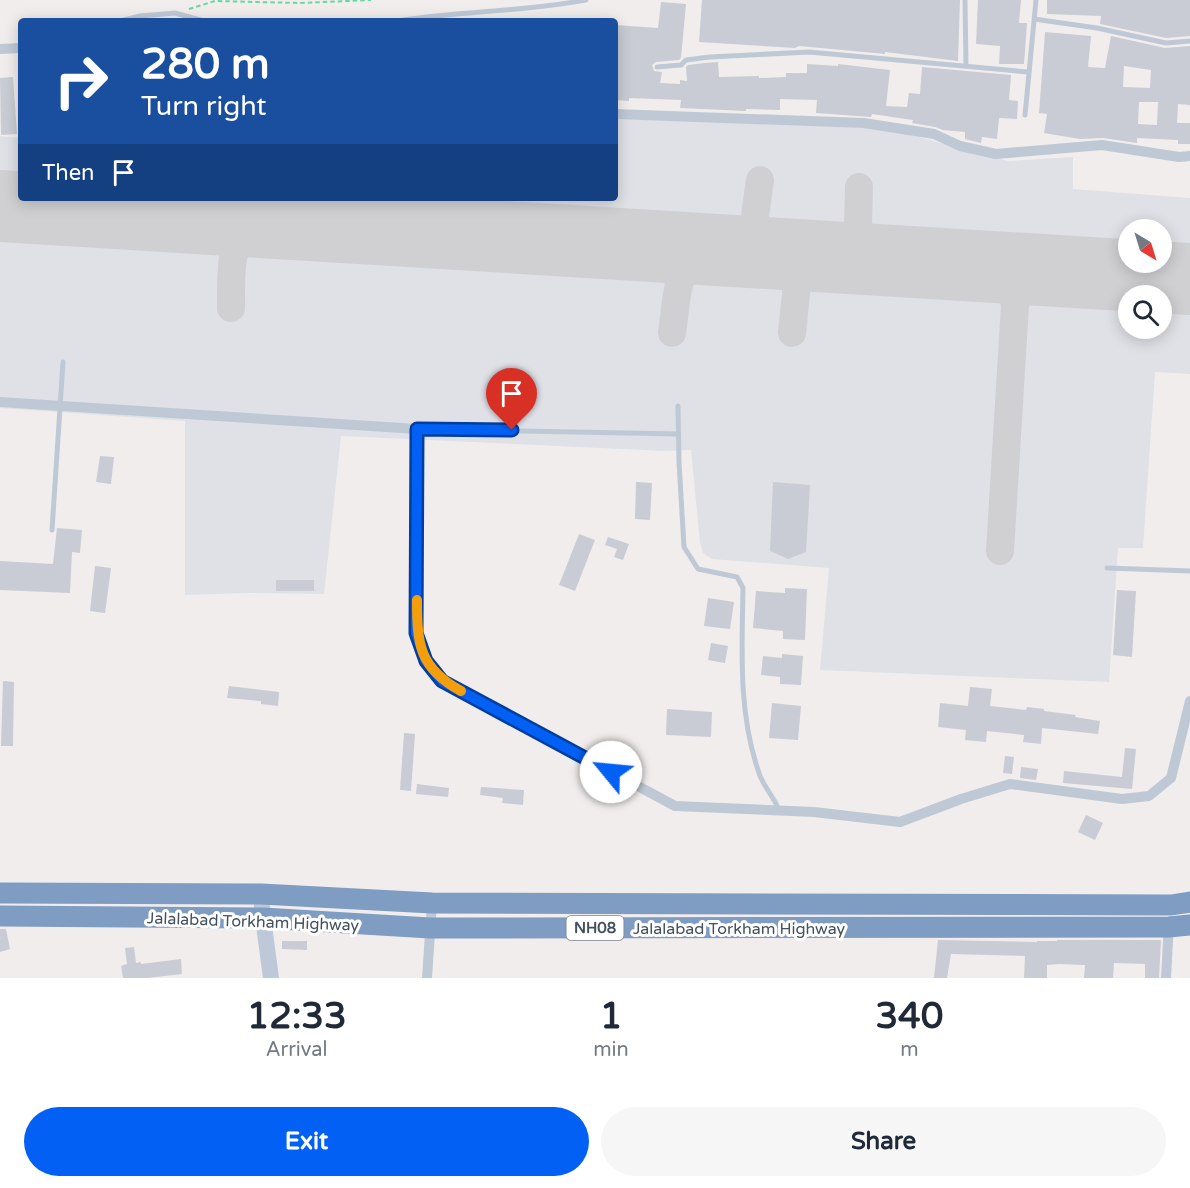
<!DOCTYPE html>
<html lang="en">
<head>
<meta charset="utf-8">
<style>
  :root { --surface:#fff; --page:#f6f6f7; --text:#1f2937; --muted:#747a83; --accent:#0260f5 }
  body { margin:0; font-family:"Varela Round",sans-serif; background:var(--page); color:var(--text); height:100vh; display:flex; flex-direction:column; font-size:22px; white-space:nowrap }
  * { box-sizing:border-box; margin:0 }
  p { font-size:20px; color:var(--muted) }
  .icon { flex:none; width:33px; height:33px; fill:none; stroke:currentColor; stroke-width:2; stroke-linecap:round; stroke-linejoin:round }
  .map { position:relative; height:978px; overflow:hidden }
  .details { display:flex; flex-direction:column; background:var(--surface); flex:1 }
  .details>* { flex:none }
  .top-card { position:absolute; left:18px; top:18px; width:600px; height:183px; border-radius:6px; box-shadow:0 3px 15px #0003; background:#1a4fa0; color:#fff; overflow:hidden }
  .needle { width:39px; rotate:142deg }
  .buttons { position:absolute; left:1118px; top:219px; display:grid; gap:12px }
  .buttons a { display:grid; place-items:center; width:54px; height:54px; border-radius:50%; background:var(--surface); box-shadow:0 3px 15px #0003; font-size:30px }
  .pin { position:absolute; display:grid; place-items:center; width:51px; height:51px; color:#fff; margin:-62px -26px; border-radius:50% 50% 50% 0; rotate:-45deg; box-shadow:0 0 6px #0007 }
  .pin .icon { rotate:45deg }
  .me { position:absolute; width:66px; margin:-33px; rotate:298deg; stroke-linejoin:round; filter:drop-shadow(0 0 4px #0008) }
  .turn { display:flex; align-items:center; gap:21px; height:126px; padding:0 24px; font-size:27px }
  .turn .icon { width:78px; height:78px; stroke-width:2.5 }
  .turn b { display:block; font-size:42px; line-height:51px }
  .then { display:flex; align-items:center; height:57px; padding:0 24px; background:#0003; gap:12px; font-size:22px }
  .eta { display:flex; justify-content:space-evenly; align-items:center; height:102px; text-align:center }
  .eta b { font-size:36px; font-weight:700; line-height:42px }
  .action { display:flex; gap:12px; margin-top:auto; padding:12px 24px }
  .action a { flex:1; height:69px; border-radius:36px; background:var(--accent); color:#fff; font-size:24px; font-weight:700; line-height:69px; text-align:center }
  .action a+a { background:var(--page); color:var(--text) }
  .map>svg:first-child { display:block }
  .airport { fill:#dfe1e6; fill-rule:evenodd }
  .lines { fill:none; stroke-linecap:round; stroke-linejoin:round }
  .taxiway { stroke:#d0d0d3; stroke-width:28 }
  .runway { stroke:#d0d0d3; stroke-width:72 }
  .building { fill:#c9ccd4; fill-rule:evenodd }
  .path { stroke:#69d6a6; stroke-width:2; stroke-dasharray:4.5 3; stroke-linecap:butt }
  .lane { stroke:#bfc9d5; stroke-width:5 }
  .street { stroke:#bfc9d5; stroke-width:10 }
  .secondary { stroke:#bdc9d9; stroke-width:16 }
  .highway { stroke:#7f9cc3; stroke-width:21 }
  .route-casing { stroke:#013e9f; stroke-width:15 }
  .route { stroke:#0260f5; stroke-width:10 }
  .slow { stroke:#f59e0b; stroke-width:10 }
  .labels { text-anchor:middle; stroke-width:6; stroke-linejoin:round; paint-order:stroke }
  .shield { fill:#fff; stroke:#7b848e; stroke-width:1.5 }
  .shield-label { font-size:15px; font-weight:bold; fill:#43505d }
  .street-label { font-size:16px; fill:#43505d; stroke:#fff }
</style>
</head>
<body>
<div class="map">
<svg width="1190" height="978" viewBox="0 0 1190 978">
  <rect width="100%" height="100%" fill="#f1eded"/>
  <!-- airport -->
  <path class="airport" d="M615,119L851,125L907,134L1008,161L1073,157V189L1190,198V374L1155,372L1143,548H1118L1109,682L820,670L829,568L712,559L703,553L700,543L691,450L665,451L341,436L324,594L248,593L185,595V421L0,408V136L21,138V198H615ZM1128,230H1161V262H1128ZM1128,296H1161V328H1128Z"/>
  <g class="lines">
    <!-- taxiway -->
    <path class="taxiway" d="M176,217C207,222 223,218 234,252
      M623,245C654,251 664,250 679,281
      M750,252L760,180
      M857,258L859,187
      M968,266C995,271 1008,276 1015,305
      M231,308C232,284 226,239 253,228C262,224 272,224 282,223
      M672,333C680,278 672,262 734,251
      M792,333L800,255
      M1000,551L1015,305C1022,284 1036,277 1056,270"/>
    <!-- runway -->
    <path class="runway" d="M0,206L1190,279"/>
  </g>
  <!-- building -->
  <path class="building" d="M702,0H960L958,61L885,52V54L799,46L795,48L699,42Z
    M978,0H1021L1019,23H1027L1024,64H999L1000,46L976,44Z
    M1047,0H1190V36L1166,38L1100,24L1101,16L1047,14Z
    M661,2L686,4L681,58L679,60L656,62L652,65L654,71L662,72L660,83L680,84V80L687,81L686,67L688,65L705,63L718,62L719,77L759,76V78L786,77V73H807V64L838,66V64L890,70L886,106L907,107L909,93L920,94L922,67L1011,75L1009,100L1018,101L1017,119L999,118L997,139L982,137L981,143L965,139V132L943,130L935,127L912,123L913,120L872,114L871,117L816,113L817,100L780,99V110L746,109V111L680,108L681,100L629,98V101L615,100V25L658,28Z
    M1045,32L1091,36L1088,67L1105,68L1111,36L1165,48L1190,46V105L1178,104L1177,123H1190V144H1178V140L1137,138V143L1103,138L1080,139L1044,133L1047,114L1039,113ZM1124,66L1151,70L1150,88L1123,87ZM1139,102H1158L1157,125L1138,124Z
    M13,77L17,134L1,135L0,78Z
    M100,456L114,457L111,484L96,482Z
    M636,482L652,483L650,520L635,519Z
    M773,482L810,485L806,552L788,559L770,551Z
    M57,528L82,530L80,553L72,552L70,593L0,590V561L53,564Z
    M579,534L595,540L575,591L559,585Z
    M608,537L629,544L623,560L614,557L617,549L605,545Z
    M95,566L111,568L105,613L90,611Z
    M276,580H314V591H276Z
    M785,588L807,589L805,640L783,639V631L753,628L756,591L785,593Z
    M1117,590L1136,591L1132,657L1113,655Z
    M708,598L734,602L730,629L704,626Z
    M711,643L728,646L725,663L708,660Z
    M782,654L803,656L801,685L780,684V677L761,675L763,656L782,658Z
    M3,681L14,682L13,746H1Z
    M229,686L279,692L278,706L261,704V701L227,698Z
    M970,687L992,689L990,706L1026,710L1027,707L1044,709V711L1076,715L1075,717L1100,721L1098,734L1042,728L1041,744L1023,742L1024,735L987,731L986,742L965,740L966,730L938,727L940,703L968,706Z
    M772,703L801,706L798,740L769,738Z
    M667,709L712,712L711,737L666,735Z
    M404,733L415,734L411,791L400,790Z
    M1125,748L1136,749L1132,789L1063,783L1064,771L1122,777Z
    M1005,756L1014,757L1012,774L1003,773Z
    M1021,767L1038,769L1036,780L1020,778Z
    M417,784L449,788L448,797L416,794Z
    M481,787L524,790L523,805L502,803L503,798L480,795Z
    M1086,815L1103,823L1095,840L1078,832Z
    M0,929H6L10,949L0,952Z
    M938,940L1037,942V941H1057V940H1161L1159,978H1145V964L1114,963L1113,978H1084L1085,965L1059,964L1047,965V978H1024L1025,956L951,954L947,978H934Z
    M282,941H307V950L282,949Z
    M134,947L136,963L141,962V964L181,959L182,974L148,978H123L121,966L127,964L125,948Z"/>
  <g class="lines">
    <!-- path -->
    <path class="path" d="M189,9L215,1L299,3L371,0"/>
    <!-- lane -->
    <path class="lane" d="M965,0L966,66
      M1034,19L1097,28L1166,43L1190,41
      M120,21L140,16L175,13L204,21
      M397,21C459,11 523,12 586,0
      M657,67L681,65L686,60L710,57L809,52L1028,72
      M1025,115L1036,0
      M678,406L679,462L684,547L698,569L737,577L743,588C742,651 738,713 759,773C763,786 774,797 779,810
      M417,429L679,434
      M52,530L63,362
      M1107,568L1190,571"/>
    <!-- street -->
    <path class="street" d="M0,49L21,48
      M615,114L864,123L934,134L960,146L996,154L1102,145L1179,157L1190,156
      M0,402L417,429L416,633L426,661L443,681L675,806L814,812L900,822L961,799L1010,784L1122,799L1149,796L1171,778L1190,701
      M427,978L432,903
      M1166,978L1169,923"/>
    <!-- secondary -->
    <path class="secondary" d="M261,894L263,918L271,978"/>
    <!-- highway -->
    <path class="highway" d="M0,893L261,894L432,903L1171,905L1190,902
      M0,916L263,918L430,928L1169,927L1190,925"/>
  </g>
  <g class="lines">
    <defs>
      <path id="route" d="M512,430L417,429L416,633L426,661L442,681L611,772"/>
    </defs>
    <!-- route casing -->
    <use href="#route" class="route-casing"/>
    <!-- route -->
    <use href="#route" class="route"/>
    <!-- slow -->
    <path class="slow" d="M417,600C417,644 419,668 461,691"/>
  </g>
  <g class="labels">
    <!-- shield labels -->
    <rect class="shield" x="566.5" y="916" width="57" height="24" rx="4.5"/>
    <g class="shield-label">
      <text x="595" y="933">NH08</text>
    </g>
    <!-- street labels -->
    <g class="street-label">
      <text transform="translate(253 921) rotate(2)" y="6">Jalalabad Torkham Highway</text>
      <text x="739" y="934">Jalalabad Torkham Highway</text>
    </g>
  </g>
</svg>
<div class="buttons">
<a><svg class="needle" viewBox="-14 -14 28 28"><path d="M0-13l5 13h-10z" fill="#e53935"/><path d="M0 13l5-13h-10z" fill="#747a83"/></svg></a>
<a><svg class="icon" aria-label="search" viewBox="0 0 24 24"><circle cx="10" cy="10" r="6"/><path d="M15 15l6 6"/></svg></a>
</div>
<div class="pin" style="left:512px;top:430px;background:#d93025"><svg class="icon" aria-label="arrive" viewBox="0 0 24 24"><path d="M6 21V4h12l-3 4 3 4H6"/></svg></div>
<svg class="me" style="left:611px;top:772px" viewBox="-20 -20 40 40"><circle r="19" fill="#fff"/><path d="M0-13L10 11 0 6-10 11z" fill="#0260f5"/></svg>
<div class="top-card">
<div class="turn"><svg class="icon" aria-label="right" viewBox="0 0 24 24"><path d="M7 20v-9h11M14 6l5 5-5 5"/></svg><div><b>280 m</b>Turn right</div></div>
<div class="then">Then<svg class="icon" aria-label="arrive" viewBox="0 0 24 24"><path d="M6 21V4h12l-3 4 3 4H6"/></svg></div>
</div>
</div>
<section class="details">
<div class="eta">
<div><b>12:33</b><p>Arrival</p></div>
<div><b>1</b><p>min</p></div>
<div><b>340</b><p>m</p></div>
</div>
<div class="action"><a>Exit</a><a>Share</a></div>
</section>
</body>
</html>
